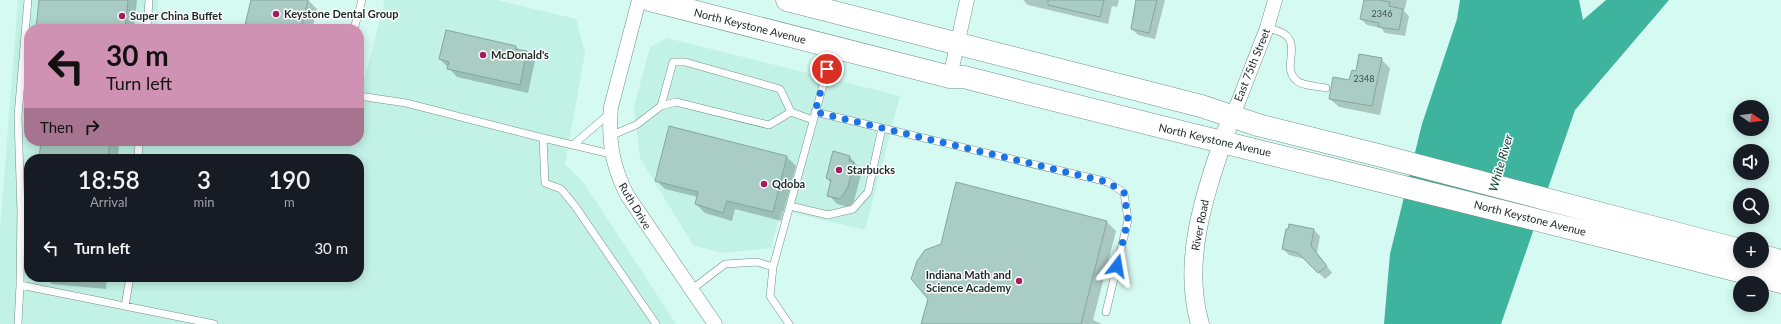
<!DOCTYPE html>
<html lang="en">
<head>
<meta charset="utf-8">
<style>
  :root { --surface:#171b24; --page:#20242c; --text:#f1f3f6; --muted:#9ea1a6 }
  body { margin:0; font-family:Lato,sans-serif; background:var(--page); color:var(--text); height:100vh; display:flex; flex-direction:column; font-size:15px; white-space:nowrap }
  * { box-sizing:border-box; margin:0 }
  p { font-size:13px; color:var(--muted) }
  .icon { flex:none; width:22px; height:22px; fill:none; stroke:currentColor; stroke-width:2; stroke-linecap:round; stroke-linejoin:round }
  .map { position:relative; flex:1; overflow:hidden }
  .side { position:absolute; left:24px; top:154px; width:340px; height:128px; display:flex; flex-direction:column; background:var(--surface); border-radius:16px; box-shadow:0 2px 10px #0003 }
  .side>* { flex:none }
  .guide { position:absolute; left:24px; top:24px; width:340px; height:122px; border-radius:16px; box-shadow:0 2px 10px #0003; background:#d092b2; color:#111; overflow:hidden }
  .needle { width:26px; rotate:103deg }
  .tools { position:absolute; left:1733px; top:100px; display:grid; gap:8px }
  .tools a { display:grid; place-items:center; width:36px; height:36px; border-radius:50%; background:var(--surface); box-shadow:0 2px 10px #0003; font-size:20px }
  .pin { position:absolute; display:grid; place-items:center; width:34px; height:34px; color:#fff; margin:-17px; border:2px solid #fff; border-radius:50%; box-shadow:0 1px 4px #0007 }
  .me { position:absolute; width:44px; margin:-22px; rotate:14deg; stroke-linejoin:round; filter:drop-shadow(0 0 3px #0008) }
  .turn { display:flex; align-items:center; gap:14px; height:84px; padding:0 16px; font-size:18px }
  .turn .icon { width:52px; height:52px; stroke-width:2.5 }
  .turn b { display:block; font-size:28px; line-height:34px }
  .then { display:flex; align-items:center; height:38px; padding:0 16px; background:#0003; gap:8px; font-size:15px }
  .eta { display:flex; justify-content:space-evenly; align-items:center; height:68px; text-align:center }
  .eta b { font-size:24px; font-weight:600; line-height:28px }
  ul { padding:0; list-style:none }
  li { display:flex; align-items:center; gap:12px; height:52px; padding:0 16px }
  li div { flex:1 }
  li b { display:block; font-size:15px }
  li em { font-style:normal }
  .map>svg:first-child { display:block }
  .built { fill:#c2f1e5; fill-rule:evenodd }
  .water { fill:#3eb39d }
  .shadow { fill:#0003 }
  .building { fill:#a9cdc4; stroke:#83a69d }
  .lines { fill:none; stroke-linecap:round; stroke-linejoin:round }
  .service-casing { stroke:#709289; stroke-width:8 }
  .minor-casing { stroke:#709289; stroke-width:15 }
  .tertiary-casing { stroke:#709289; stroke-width:19 }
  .primary-casing { stroke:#709289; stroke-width:23 }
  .service { stroke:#fff; stroke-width:7 }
  .minor { stroke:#fff; stroke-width:14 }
  .tertiary { stroke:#fff; stroke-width:18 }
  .primary { stroke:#fff; stroke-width:22 }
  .route { stroke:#1a73e8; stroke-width:7; stroke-dasharray:0 12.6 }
  .poi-dot { fill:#a71c5f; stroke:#fefefe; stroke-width:1.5 }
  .labels { text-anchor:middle; stroke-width:3; stroke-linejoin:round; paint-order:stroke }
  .number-label { font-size:9px; fill:#3e514d }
  .poi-label { font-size:11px; font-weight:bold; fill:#1b2825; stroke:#fefefe; text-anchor:start }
  .street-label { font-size:11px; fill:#1b2825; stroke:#fefefe }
  .water-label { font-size:12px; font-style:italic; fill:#0e4138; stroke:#fefefe }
</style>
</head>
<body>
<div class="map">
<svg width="1781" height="324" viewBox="0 0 1781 324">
  <rect width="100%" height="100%" fill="#d5faf1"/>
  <!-- built -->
  <path class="built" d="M18,0H158L157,29H29V141H359V99L385,0H497L576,19L585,53L565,164L584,183L676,324H0V231ZM29,159H359V277H29Z
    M667,38L900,96L865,230L781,210L771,248L722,253L693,245L640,158L634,107L650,47Z"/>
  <!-- water -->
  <path class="water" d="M1460,0H1579L1583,20L1606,0H1669L1575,110L1501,324H1384L1390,254L1422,124L1457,19Z"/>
  <!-- shadow -->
  <path class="shadow" d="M40,0H137L134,29H37Z
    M252,0H308L317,9L312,29H245Z
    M1023,0H1119L1117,7L1112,6L1108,24L1028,5Z
    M1137,0H1165L1155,39L1138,35L1132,29Z
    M1366,0H1407L1404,11L1409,16L1405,36L1385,33L1381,28L1367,25L1361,19Z
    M516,47L520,51L527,52L535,61L528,93L457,77L440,59Z
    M29,58V126L24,121V116Z
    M1381,59L1390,68L1380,115L1339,107L1330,99L1350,82Z
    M669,127L787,157L796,166L781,221L735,209L732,221L705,213L696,204L698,197L665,189L656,180Z
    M42,141H119L118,159H40Z
    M834,152L850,157L862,171L854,201L849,207L837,204L829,195L831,183L827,178Z
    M957,183L1107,222L1116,231L1093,320L1102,324H922Z
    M1314,230L1320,236L1317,253L1332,273L1325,279L1305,259L1289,255L1283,249Z
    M45,277H107L106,289L52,284Z"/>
  <!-- building -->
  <path class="building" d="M39,0H128L125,29H36Z
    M251,0H308L301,29H244Z
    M1048,0H1104L1100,17L1048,5Z
    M1136,0H1157L1149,33L1131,29Z
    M1364,0H1379L1390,2L1389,6L1403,9L1399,30L1378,27L1379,23L1360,19Z
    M446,30L516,46L515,49L527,51L520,85L447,69L449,62L439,59Z
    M1359,54L1382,58L1372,106L1329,99L1333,77L1349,80L1352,70L1356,71Z
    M669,126L787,156L773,212L727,201L723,213L695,204L698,192L655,181Z
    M41,141H110L108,159H39Z
    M833,151L850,156L849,161L854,162L848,187L840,199L827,196L831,180L826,178Z
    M956,182L1107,221L1081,324H921L928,299L911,279L917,261L925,250L941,244Z
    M1289,224L1314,229L1311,246L1327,266L1318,273L1298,253L1282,249L1286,229H1288Z"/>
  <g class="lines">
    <defs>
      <path id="service" d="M1267,28C1312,36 1278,64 1296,80C1302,86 1317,86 1326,88
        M147,29L149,0
        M354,29L362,0
        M359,96L406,103L543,138
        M661,106L673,62H685L780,89L791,112L813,120
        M815,112L1108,182L1124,193L1128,220L1106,312
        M610,136L636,125L661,106L676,102L769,125L791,112
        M573,145L609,114
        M611,154L543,138L545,183L561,189L575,206L656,324
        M138,159L139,141
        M790,206L828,215L853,209L868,192L882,128
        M773,267L833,49
        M20,285L21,213L18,116L28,0
        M691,290L725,264L757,262L773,267L770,296L789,324
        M125,306L130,277
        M18,324L20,285L214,324"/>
      <path id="minor" d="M639,0L611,107C608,141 612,165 627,195L715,324
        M950,77L967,0
        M1230,123L1267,28L1275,0"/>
      <path id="tertiary" d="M1200,324C1181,259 1206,191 1227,129"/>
      <path id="primary" d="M650,0L950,77H964C1236,147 1509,211 1781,282
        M787,0L1201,106L1258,125L1382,156L1740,250
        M1762,256L1781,261"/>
    </defs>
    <!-- service casing -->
    <use href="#service" class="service-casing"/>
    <!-- minor casing -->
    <use href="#minor" class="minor-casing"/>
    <!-- tertiary casing -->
    <use href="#tertiary" class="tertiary-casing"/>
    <!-- primary casing -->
    <use href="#primary" class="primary-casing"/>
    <!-- service -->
    <use href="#service" class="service"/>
    <!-- minor -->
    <use href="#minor" class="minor"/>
    <!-- tertiary -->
    <use href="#tertiary" class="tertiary"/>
    <!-- primary -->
    <use href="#primary" class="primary"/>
  </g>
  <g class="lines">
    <!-- route -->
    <path class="route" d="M827,69L815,112L1108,182L1124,193L1128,220L1117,266"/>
  </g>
  <!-- markers -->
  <g class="poi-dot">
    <circle cx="276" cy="14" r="4"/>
    <circle cx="122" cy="16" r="4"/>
    <circle cx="483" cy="55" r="4"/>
    <circle cx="839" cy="170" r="4"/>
    <circle cx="764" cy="184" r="4"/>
    <circle cx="1019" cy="281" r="4"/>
  </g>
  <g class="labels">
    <!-- number labels -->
    <g class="number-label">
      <text x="1382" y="17">2346</text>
      <text x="1364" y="82">2348</text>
    </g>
    <!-- poi labels -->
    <g class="poi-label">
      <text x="284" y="18">Keystone Dental Group</text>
      <text x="130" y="20">Super China Buffet</text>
      <text x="491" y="59">McDonald's</text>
      <text x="847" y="174">Starbucks</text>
      <text x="772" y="188">Qdoba</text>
      <text x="1011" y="279" text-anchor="end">Indiana Math and<tspan x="1011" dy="13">Science Academy</tspan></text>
    </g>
    <!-- street labels -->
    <g class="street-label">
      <text transform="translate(750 26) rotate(14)" y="4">North Keystone Avenue</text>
      <text transform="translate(1252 65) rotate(-68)" y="4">East 75th Street</text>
      <text transform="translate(1215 140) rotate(13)" y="4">North Keystone Avenue</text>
      <text transform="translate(635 206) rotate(59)" y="4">Ruth Drive</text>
      <text transform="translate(1530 218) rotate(14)" y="4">North Keystone Avenue</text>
      <text transform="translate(1200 225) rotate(-79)" y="4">River Road</text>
    </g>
    <!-- water labels -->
    <g class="water-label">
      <text transform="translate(1501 163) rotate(-74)" y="4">White River</text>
    </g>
  </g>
</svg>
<div class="tools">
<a><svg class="needle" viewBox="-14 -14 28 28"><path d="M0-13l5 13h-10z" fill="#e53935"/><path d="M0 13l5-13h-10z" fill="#9ea1a6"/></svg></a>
<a><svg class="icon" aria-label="sound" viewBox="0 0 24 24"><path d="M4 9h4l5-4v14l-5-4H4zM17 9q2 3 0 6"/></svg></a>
<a><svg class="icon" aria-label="search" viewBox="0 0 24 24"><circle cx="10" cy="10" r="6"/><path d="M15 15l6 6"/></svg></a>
<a>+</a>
<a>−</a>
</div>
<div class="pin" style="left:827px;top:69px;background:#d93025"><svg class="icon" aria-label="arrive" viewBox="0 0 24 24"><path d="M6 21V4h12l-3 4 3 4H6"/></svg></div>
<svg class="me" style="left:1117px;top:266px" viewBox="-20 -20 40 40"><path d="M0-17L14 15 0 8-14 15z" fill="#1a73e8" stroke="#fff" stroke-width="4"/></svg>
<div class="guide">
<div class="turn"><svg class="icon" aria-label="left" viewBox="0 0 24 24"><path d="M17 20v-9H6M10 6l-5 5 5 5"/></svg><div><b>30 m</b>Turn left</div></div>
<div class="then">Then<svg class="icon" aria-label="right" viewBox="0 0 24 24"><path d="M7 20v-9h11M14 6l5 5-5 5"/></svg></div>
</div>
<section class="side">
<div class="eta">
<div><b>18:58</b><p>Arrival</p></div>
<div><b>3</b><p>min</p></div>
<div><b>190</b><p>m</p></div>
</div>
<ul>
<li><svg class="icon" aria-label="left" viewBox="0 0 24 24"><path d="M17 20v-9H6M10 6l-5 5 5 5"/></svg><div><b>Turn left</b></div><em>30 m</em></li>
</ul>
</section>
</div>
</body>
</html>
